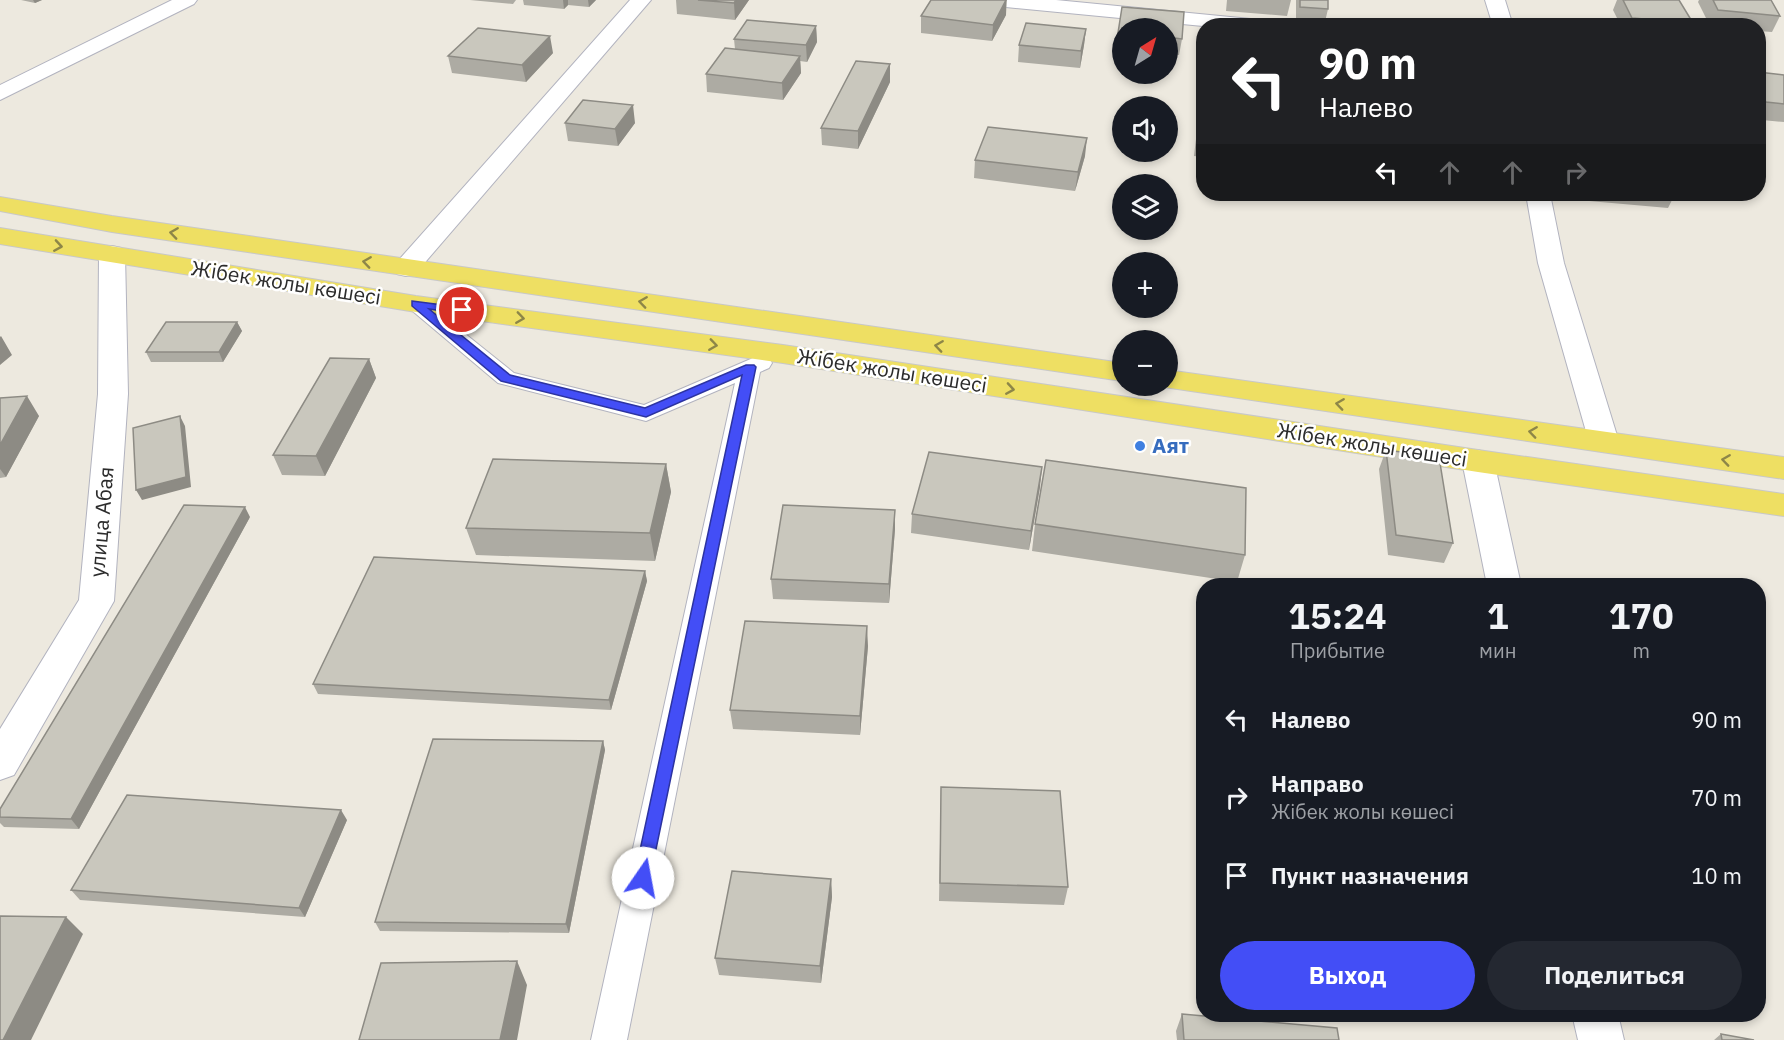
<!DOCTYPE html>
<html lang="ru">
<head>
<meta charset="utf-8">
<style>
  :root { --surface:#171b24; --page:#242831; --text:#f1f3f6; --muted:#9ea1a6; --accent:#434ef6 }
  body { margin:0; font-family:"IBM Plex Sans",sans-serif; background:var(--page); color:var(--text); height:100vh; display:flex; flex-direction:column; font-size:22px; white-space:nowrap }
  * { box-sizing:border-box; margin:0 }
  p { font-size:20px; color:var(--muted) }
  .icon { flex:none; width:33px; height:33px; fill:none; stroke:currentColor; stroke-width:2; stroke-linecap:round; stroke-linejoin:round }
  .map { position:relative; flex:1; overflow:hidden }
  .drawer { position:absolute; left:1196px; top:578px; width:570px; height:444px; display:flex; flex-direction:column; background:var(--surface); border-radius:24px; box-shadow:0 3px 9px #0003 }
  .drawer>* { flex:none }
  .hud { position:absolute; left:1196px; top:18px; width:570px; height:183px; border-radius:24px; box-shadow:0 3px 9px #0003; background:#202124; color:#fff; overflow:hidden }
  .needle { width:39px; rotate:37deg }
  .tools { position:absolute; left:1112px; top:18px; display:grid; gap:12px }
  .tools a { display:grid; place-items:center; width:66px; height:66px; border-radius:50%; background:var(--surface); box-shadow:0 3px 9px #0003; font-size:30px }
  .pin { position:absolute; display:grid; place-items:center; width:51px; height:51px; color:#fff; margin:-26px; border:3px solid #fff; border-radius:50%; box-shadow:0 2px 6px #0007 }
  .me { position:absolute; width:66px; margin:-33px; rotate:12deg; stroke-linejoin:round; filter:drop-shadow(0 0 4px #0008) }
  .turn { display:flex; align-items:center; gap:21px; height:126px; padding:0 24px; font-size:27px }
  .turn .icon { width:78px; height:78px; stroke-width:2.5 }
  .turn b { display:block; font-size:42px; line-height:51px }
  .lanes { display:flex; align-items:center; height:57px; padding:0 24px; background:#0003; justify-content:center; gap:30px; direction:ltr }
  .lanes .off { opacity:.35 }
  .eta { display:flex; justify-content:space-evenly; align-items:center; height:102px; text-align:center }
  .eta b { font-size:36px; font-weight:700; line-height:42px }
  .button { display:flex; gap:12px; margin-top:auto; padding:12px 24px }
  .button a { flex:1; height:69px; border-radius:36px; background:var(--accent); color:#fff; font-size:24px; font-weight:700; line-height:69px; text-align:center }
  .button a+a { background:var(--page); color:var(--text) }
  ul { padding:0; list-style:none }
  li { display:flex; align-items:center; gap:18px; height:78px; padding:0 24px }
  li div { flex:1 }
  li b { display:block; font-size:22px }
  li em { font-style:normal }
  .map>svg:first-child { display:block }
  .lines { fill:none; stroke-linecap:round; stroke-linejoin:round }
  .service-casing { stroke:#b2b3bf; stroke-width:2 }
  .minor-casing { stroke:#b2b3bf; stroke-width:2 }
  .primary-casing { stroke:#c8c8c8; stroke-width:2 }
  .service { fill:#fff; fill-rule:evenodd }
  .minor { fill:#fff; fill-rule:evenodd }
  .primary { fill:#eedf63; fill-rule:evenodd }
  .wall { fill:#adaba3 }
  .shaded-wall { fill:#8d8b84 }
  .building { fill:#c9c7bd; stroke:#8d8b84; stroke-width:1.5 }
  .oneway { stroke:#8d8648 }
  .route { fill:#434ef6; stroke:#2c33a0; stroke-width:1.5 }
  .shop-dot { fill:#3f7fe0; stroke:#fff; stroke-width:2 }
  .labels { text-anchor:middle; stroke-width:5; stroke-linejoin:round; paint-order:stroke }
  .street-label { font-size:21px; fill:#2c2c2c; stroke:#fff }
  .shop-label { font-size:21px; font-weight:bold; fill:#366cbe; stroke:#fff; text-anchor:start }
</style>
</head>
<body>
<div class="map">
<svg width="1784" height="1040" viewBox="0 0 1784 1040">
  <rect width="100%" height="100%" fill="#ede9df"/>
  <g class="lines">
    <defs>
      <path id="service" d="M416,298L423,300L514,373L644,405L753,358L761,356L769,358L772,363L769,368L760,372L627,1040H591L735,383L646,421L498,383L409,308L405,304L409,300Z"/>
      <path id="minor" d="M172,0H197L194,4L0,100V85Z
        M630,0H651L415,274L406,276L397,274L393,268L397,262Z
        M986,0H1056L1261,20L1268,22L1271,26H1203L996,6L989,4Z
        M1485,0H1505L1513,26H1493Z
        M1526,194H1550L1564,263L1619,442L1615,449L1604,452L1593,449L1589,442L1538,263Z
        M112,246L121,248L125,254L128,394L114,601L14,775L0,780V729L79,600L98,394L99,254L103,248Z
        M1478,450L1489,454L1494,461L1521,585H1487L1462,461L1467,454Z
        M1572,1014H1618L1624,1040H1578Z"/>
      <path id="primary" d="M0,197L112,216L1122,363V381L112,232L0,211Z
        M0,228L416,296L783,345L1478,450L1784,494V516L1478,472L783,363L416,312L0,244Z
        M1167,370L1784,457V479L1157,386H1167Z"/>
    </defs>
    <!-- service casing -->
    <use href="#service" class="service-casing"/>
    <!-- minor casing -->
    <use href="#minor" class="minor-casing"/>
    <!-- primary casing -->
    <use href="#primary" class="primary-casing"/>
    <!-- service -->
    <use href="#service" class="service"/>
    <!-- minor -->
    <use href="#minor" class="minor"/>
    <!-- primary -->
    <use href="#primary" class="primary"/>
  </g>
  <!-- wall -->
  <path class="wall" d="M21,0H42L35,3Z
    M470,0H516L513,4Z
    M523,0H596L589,7L568,5L564,9L524,5Z
    M676,0H749L735,20L677,14Z
    M931,0H1007L1006,15L992,41L921,33V16Z
    M1227,0H1291L1287,16L1226,11Z
    M1296,0H1328V9L1324,26L1296,23Z
    M1617,0H1679L1693,23L1691,26H1621L1613,10Z
    M1699,0H1771L1780,16L1772,32L1758,31V26H1710L1698,2Z
    M1122,7L1184,12L1182,39L1179,55L1167,54V28H1122V51L1116,50Z
    M816,26L817,42L807,62L800,61L801,73L783,100L707,92L706,74L735,49L734,39Z
    M1086,29L1084,45L1080,68L1018,62L1019,45Z
    M553,53L526,82L452,73L448,56Z
    M890,64V82L858,149L822,145L821,128Z
    M1758,72L1784,75V122L1762,120L1763,123L1758,133Z
    M1201,105H1203V157L1194,156L1198,122Z
    M565,123H635L618,146L568,141Z
    M1085,156L1075,191L974,178L975,160Z
    M1576,194H1675L1668,208L1578,200Z
    M237,322L242,331L223,362H151L146,352Z
    M369,359L376,378L325,476L282,475L273,455Z
    M0,398L39,416L6,477L0,478Z
    M1386,450L1453,543L1444,563L1388,555L1379,469Z
    M666,464L671,492L655,561L476,555L466,528Z
    M1040,487L1029,550L911,533L912,514Z
    M895,510V529L889,603L773,599L771,579Z
    M250,517L79,829L4,827L0,823V809Z
    M1035,524L1245,555L1237,582L1032,551Z
    M645,571L647,581L611,710L318,694L313,684Z
    M868,646L860,735L733,729L730,710Z
    M603,741L605,750L569,933L380,931L375,922Z
    M941,787L1068,887L1064,905L939,901Z
    M347,820L305,917L80,900L71,890Z
    M831,879L832,897L821,983L719,975L715,958Z
    M1182,1014L1339,1040H1177L1176,1031Z
    M1721,1034L1754,1040H1714Z"/>
  <!-- shaded-wall -->
  <path class="shaded-wall" d="M33,0H42L35,3Z
    M563,0H568V5L564,9Z
    M588,0H596L589,7Z
    M736,0H749L735,20L734,3Z
    M1006,0V15L992,41L993,25Z
    M816,26L817,42L807,62L806,45Z
    M1086,29L1084,45L1080,68L1081,51Z
    M550,36L553,53L526,82L522,65Z
    M800,56L801,73L783,100L782,83Z
    M890,64V82L858,149V131Z
    M633,105L635,123L618,146L615,129Z
    M1087,138L1085,156L1075,191L1078,172Z
    M237,322L242,331L223,362L219,352Z
    M1,336L12,355L0,365V337Z
    M369,359L376,378L325,476L316,456Z
    M27,396L39,416L6,477L0,469V445Z
    M180,416L185,426L191,487L142,500L136,490Z
    M666,464L671,492L655,561L650,533Z
    M1042,467L1040,487L1029,550L1031,531Z
    M245,507L250,517L79,829L71,819Z
    M895,510V529L889,603V584Z
    M645,571L647,581L611,710L609,700Z
    M867,626L868,646L860,735V716Z
    M603,741L605,750L569,933L566,924Z
    M341,810L347,820L305,917L299,908Z
    M831,879L832,897L821,983L820,966Z
    M66,917L83,934L31,1040H3Z
    M517,961L527,985L517,1040H500Z"/>
  <!-- building -->
  <path class="building" d="M698,0H736L734,3Z
    M931,0H1006L993,25L921,16Z
    M1300,0H1328V9L1300,7Z
    M1623,0H1679L1693,23L1632,18Z
    M1713,0H1771L1780,16L1718,10Z
    M1122,7L1184,12L1182,39L1167,37V28H1122V34L1118,33Z
    M747,20L816,26L806,45L734,39Z
    M1026,23L1086,29L1081,51L1019,45Z
    M478,28L550,36L522,65L448,56Z
    M725,48L800,56L782,83L706,74Z
    M856,61L890,64L858,131L821,128Z
    M1758,72L1784,75V104L1766,102L1758,88Z
    M583,100L633,105L615,129L565,123Z
    M1201,105H1203V139L1198,138Z
    M1758,112L1763,123L1758,122Z
    M988,127L1087,138L1078,172L975,160Z
    M166,322H237L219,352H146Z
    M330,358L369,359L316,456L273,455Z
    M27,396L0,445V398Z
    M180,416L186,477L136,490L133,428Z
    M1386,450L1439,457L1453,543L1396,535Z
    M929,452L1042,467L1031,531L912,514Z
    M493,459L666,464L650,533L466,528Z
    M1046,460L1246,488L1245,555L1035,524Z
    M184,505L245,507L71,819L0,817V809Z
    M783,505L895,510L889,584L771,579Z
    M374,557L645,571L609,700L313,684Z
    M745,621L867,626L860,716L730,710Z
    M433,739L603,741L566,924L375,922Z
    M941,787L1060,791L1068,887L940,883Z
    M127,795L341,810L299,908L71,890Z
    M732,871L831,879L820,966L715,958Z
    M0,916L66,917L3,1040H0Z
    M517,961L500,1040H359L381,963Z
    M1182,1014L1337,1028L1339,1040H1184Z
    M1721,1034L1754,1040H1722Z"/>
  <!-- one-way arrows -->
  <defs><path id="oneway-chevron" d="M-2-3.5L2.5 0L-2 3.5" fill="none" stroke-width="1.6" stroke-linecap="round" stroke-linejoin="round" transform="scale(1.5)"/></defs>
  <g class="oneway">
    <use href="#oneway-chevron" transform="translate(174 233) rotate(-172)"/>
    <use href="#oneway-chevron" transform="translate(58 246) rotate(9)"/>
    <use href="#oneway-chevron" transform="translate(367 262) rotate(-172)"/>
    <use href="#oneway-chevron" transform="translate(643 302) rotate(-172)"/>
    <use href="#oneway-chevron" transform="translate(520 318) rotate(8)"/>
    <use href="#oneway-chevron" transform="translate(713 345) rotate(8)"/>
    <use href="#oneway-chevron" transform="translate(939 346) rotate(-172)"/>
    <use href="#oneway-chevron" transform="translate(1010 389) rotate(9)"/>
    <use href="#oneway-chevron" transform="translate(1340 404) rotate(-172)"/>
    <use href="#oneway-chevron" transform="translate(1533 432) rotate(-172)"/>
    <use href="#oneway-chevron" transform="translate(1726 460) rotate(-172)"/>
  </g>
  <!-- route -->
  <path class="route" d="M412,301L466,308L467,310L462,314L429,309L510,375L645,408L746,365H754L756,367L649,883L643,886L637,883L634,878L742,375L646,417L501,381L412,306Z"/>
  <!-- markers -->
  <circle class="shop-dot" cx="1140" cy="446" r="6"/>
  <g class="labels">
    <!-- street labels -->
    <g class="street-label">
      <text transform="translate(286 283) rotate(9)" y="7">Жібек жолы көшесі</text>
      <text transform="translate(892 371) rotate(9)" y="7">Жібек жолы көшесі</text>
      <text transform="translate(1372 445) rotate(9)" y="7">Жібек жолы көшесі</text>
      <text transform="translate(102 522) rotate(-85)" y="7">улица Абая</text>
    </g>
    <!-- shop labels -->
    <g class="shop-label">
      <text x="1152" y="453">Аят</text>
    </g>
  </g>
</svg>
<div class="tools">
<a><svg class="needle" viewBox="-14 -14 28 28"><path d="M0-13l5 13h-10z" fill="#e53935"/><path d="M0 13l5-13h-10z" fill="#9ea1a6"/></svg></a>
<a><svg class="icon" aria-label="sound" viewBox="0 0 24 24"><path d="M4 9h4l5-4v14l-5-4H4zM17 9q2 3 0 6"/></svg></a>
<a><svg class="icon" aria-label="layers" viewBox="0 0 24 24"><path d="M12 4l9 5-9 5-9-5zM3 14l9 5 9-5"/></svg></a>
<a>+</a>
<a>−</a>
</div>
<div class="pin" style="left:462px;top:310px;background:#d93025"><svg class="icon" aria-label="arrive" viewBox="0 0 24 24"><path d="M6 21V4h12l-3 4 3 4H6"/></svg></div>
<svg class="me" style="left:643px;top:878px" viewBox="-20 -20 40 40"><circle r="19" fill="#fff"/><path d="M0-13L10 11 0 6-10 11z" fill="#434ef6"/></svg>
<div class="hud">
<div class="turn"><svg class="icon" aria-label="left" viewBox="0 0 24 24"><path d="M17 20v-9H6M10 6l-5 5 5 5"/></svg><div><b>90 m</b>Налево</div></div>
<div class="lanes"><svg class="icon" aria-label="left" viewBox="0 0 24 24"><path d="M17 20v-9H6M10 6l-5 5 5 5"/></svg><svg class="icon off" aria-label="ahead" viewBox="0 0 24 24"><path d="M12 20V5M6 11l6-6 6 6"/></svg><svg class="icon off" aria-label="ahead" viewBox="0 0 24 24"><path d="M12 20V5M6 11l6-6 6 6"/></svg><svg class="icon off" aria-label="right" viewBox="0 0 24 24"><path d="M7 20v-9h11M14 6l5 5-5 5"/></svg></div>
</div>
<section class="drawer">
<div class="eta">
<div><b>15:24</b><p>Прибытие</p></div>
<div><b>1</b><p>мин</p></div>
<div><b>170</b><p>m</p></div>
</div>
<ul>
<li><svg class="icon" aria-label="left" viewBox="0 0 24 24"><path d="M17 20v-9H6M10 6l-5 5 5 5"/></svg><div><b>Налево</b></div><em>90 m</em></li>
<li><svg class="icon" aria-label="right" viewBox="0 0 24 24"><path d="M7 20v-9h11M14 6l5 5-5 5"/></svg><div><b>Направо</b><p>Жібек жолы көшесі</p></div><em>70 m</em></li>
<li><svg class="icon" aria-label="arrive" viewBox="0 0 24 24"><path d="M6 21V4h12l-3 4 3 4H6"/></svg><div><b>Пункт назначения</b></div><em>10 m</em></li>
</ul>
<div class="button"><a>Выход</a><a>Поделиться</a></div>
</section>
</div>
</body>
</html>
